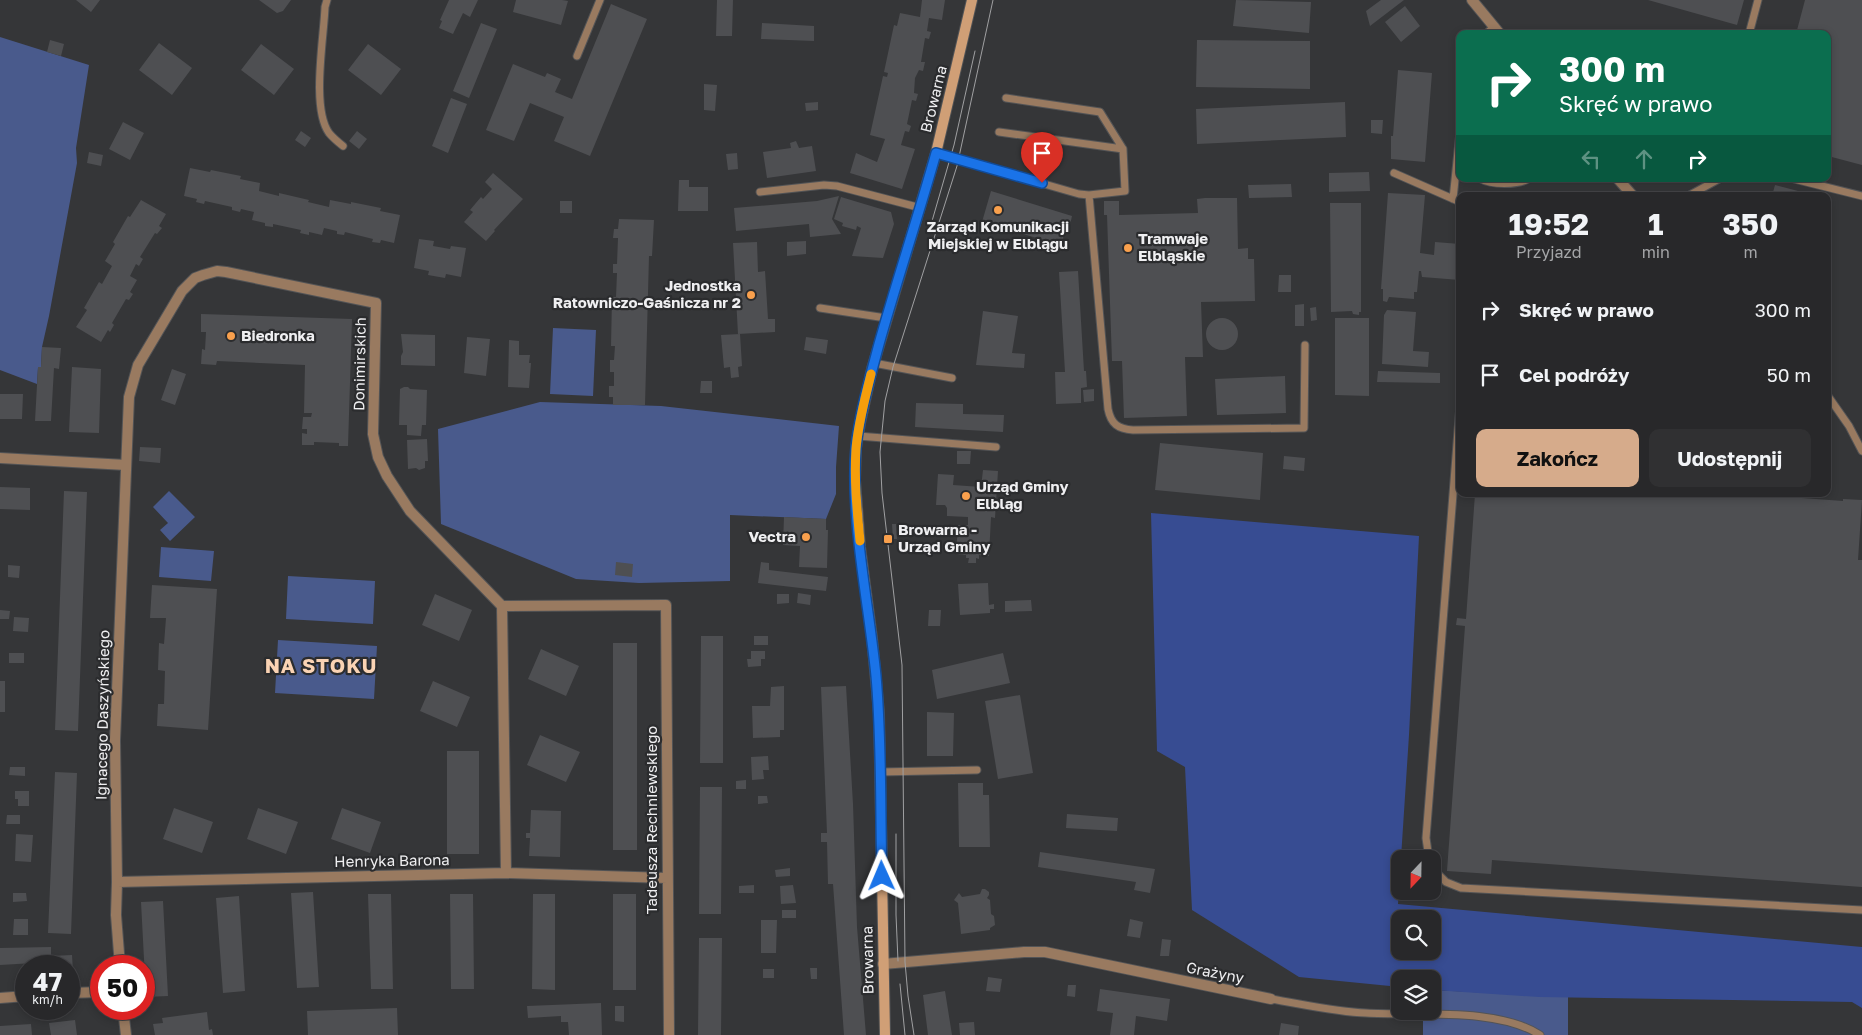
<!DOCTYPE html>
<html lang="pl">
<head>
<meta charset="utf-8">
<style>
  :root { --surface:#28282a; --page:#303032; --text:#f1f3f6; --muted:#a5a6a8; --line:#444447; --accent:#d6ab8b }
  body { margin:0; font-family:"Golos Text",sans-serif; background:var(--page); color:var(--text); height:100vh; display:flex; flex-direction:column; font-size:19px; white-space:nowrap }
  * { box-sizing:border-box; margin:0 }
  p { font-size:16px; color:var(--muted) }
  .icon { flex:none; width:28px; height:28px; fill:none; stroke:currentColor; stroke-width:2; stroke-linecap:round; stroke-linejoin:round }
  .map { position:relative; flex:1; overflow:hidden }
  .sheet { position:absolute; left:1456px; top:192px; width:375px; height:305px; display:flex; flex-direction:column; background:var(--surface); border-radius:10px; box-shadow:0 2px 8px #0003,0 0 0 1px var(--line) }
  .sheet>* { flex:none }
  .top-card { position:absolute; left:1456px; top:30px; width:375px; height:152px; border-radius:10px; box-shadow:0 2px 8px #0003,0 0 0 1px var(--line); background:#0b6e4f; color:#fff; overflow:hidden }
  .needle { width:32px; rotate:202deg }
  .buttons { position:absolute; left:1391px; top:850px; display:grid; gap:10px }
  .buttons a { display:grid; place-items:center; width:50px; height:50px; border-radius:10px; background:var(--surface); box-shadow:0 2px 8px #0003,0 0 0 1px var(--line); font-size:25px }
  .speed { position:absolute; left:15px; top:955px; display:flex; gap:10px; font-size:25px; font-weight:700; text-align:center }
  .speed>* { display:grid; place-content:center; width:65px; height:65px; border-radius:50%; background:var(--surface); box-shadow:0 2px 8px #0003,0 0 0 1px var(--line); line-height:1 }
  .speed small { font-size:12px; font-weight:400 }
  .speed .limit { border:8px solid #d22; background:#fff; color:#111 }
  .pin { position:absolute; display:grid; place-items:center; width:42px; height:42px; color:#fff; margin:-51px -21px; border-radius:50% 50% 50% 0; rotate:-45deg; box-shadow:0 0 5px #0007 }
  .pin .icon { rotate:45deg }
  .me { position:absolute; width:55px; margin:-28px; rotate:359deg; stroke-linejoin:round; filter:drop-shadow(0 0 4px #0008) }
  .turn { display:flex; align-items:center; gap:18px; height:105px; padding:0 20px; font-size:22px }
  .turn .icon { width:65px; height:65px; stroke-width:2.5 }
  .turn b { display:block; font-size:35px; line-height:42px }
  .lanes { display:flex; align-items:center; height:48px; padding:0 20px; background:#0003; justify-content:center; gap:25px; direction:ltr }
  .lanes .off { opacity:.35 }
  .eta { display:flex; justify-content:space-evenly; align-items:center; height:85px; text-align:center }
  .eta b { font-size:30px; font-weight:700; line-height:35px }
  .cta { display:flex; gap:10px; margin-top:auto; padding:10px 20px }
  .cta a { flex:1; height:58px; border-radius:10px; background:var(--accent); color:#111; font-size:20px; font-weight:700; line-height:58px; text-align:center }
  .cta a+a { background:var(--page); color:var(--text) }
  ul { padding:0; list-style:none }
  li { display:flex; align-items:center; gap:15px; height:65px; padding:0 20px }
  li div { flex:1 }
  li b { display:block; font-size:19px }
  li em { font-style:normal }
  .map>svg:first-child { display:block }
  .green { fill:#495a8c }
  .water { fill:#374c92; fill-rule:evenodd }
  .building { fill:#4e4f52 }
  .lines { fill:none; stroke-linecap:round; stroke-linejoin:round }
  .service-casing { stroke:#535456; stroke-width:9 }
  .minor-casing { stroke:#535456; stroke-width:12 }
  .secondary-casing { stroke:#535456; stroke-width:12 }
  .service { stroke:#997a60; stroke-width:7 }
  .minor { stroke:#997a60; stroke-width:10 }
  .secondary { stroke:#d09f76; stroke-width:10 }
  .tram { stroke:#a0a0a2; stroke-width:1 }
  .route-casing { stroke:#114b97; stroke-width:12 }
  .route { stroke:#1a73e8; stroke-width:9 }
  .slow { stroke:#f59e0b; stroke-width:9 }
  .poi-dot { fill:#f9a04d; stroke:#2b2c2e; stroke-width:2 }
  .labels { text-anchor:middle; stroke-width:4.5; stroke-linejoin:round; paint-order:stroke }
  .street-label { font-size:15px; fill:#efeff1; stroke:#2b2c2e }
  .poi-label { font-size:15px; font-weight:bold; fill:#efeff1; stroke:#2b2c2e; text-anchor:start }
  .district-label { font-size:20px; font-weight:bold; letter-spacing:1px; fill:#fad3b4; stroke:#2b2c2e }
</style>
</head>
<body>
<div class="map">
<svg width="1862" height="1035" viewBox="0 0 1862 1035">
  <rect width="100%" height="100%" fill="#353638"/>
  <!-- green -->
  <path class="green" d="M0,37L89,65L76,148L77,163L49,316L42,347L41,367L38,368L37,384L0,370Z
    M553,328L596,330L593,396L550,394Z
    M540,402L661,406L839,426L836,467V494L826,519L730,515V581L639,583L576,579L441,524L438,429Z
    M169,491L195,517L170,541L160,530L168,523L153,507Z
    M161,547L214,551L211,581L159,577Z
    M288,576L375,581L373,624L286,619Z
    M278,640L377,646L374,699L275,693Z
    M1433,990L1568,997V1035H1423V1011H1432Z"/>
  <!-- water -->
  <path class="water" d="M1151,513L1419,536L1409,735L1398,904L1862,947V1008L1852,1002L1539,997L1433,990L1432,979H1400V987L1299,977L1192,910L1185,767L1157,751ZM1400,919H1432V951H1400Z"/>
  <!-- building -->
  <path class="building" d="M76,0H100L91,12Z
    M259,0H291L283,11L277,13Z
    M449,0H478L470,17L463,13L453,34L439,28L442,21L440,20Z
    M516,0H562L568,1L561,25L513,12Z
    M717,0H733L732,36H716Z
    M922,0H945L942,20L929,18L927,31L931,32L929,39L925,38L921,62H925L923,71L919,70L915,78L914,93L918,94L916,101L912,100L907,124L911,126L909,132L905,131L901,145L915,149L902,189L850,173L856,153L877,162L885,139L870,135L883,76L887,77L888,73L884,72L894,25L897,26L900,13L920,17Z
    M1236,0L1311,2L1309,33L1233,26Z
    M1381,0H1404L1370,26L1366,11Z
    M1648,0H1744L1737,25Z
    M1805,0H1862V165L1828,156V34H1796Z
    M611,4L647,19L590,156L554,141L564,117L530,103L514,141L486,130L513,64L545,77L547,73L561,79L555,92L572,99Z
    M1405,6L1420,26L1401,42L1385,22Z
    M481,23L497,29L469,98L453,91Z
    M762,23L814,26V41L761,39Z
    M50,40L64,44L61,56L47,52Z
    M1197,40L1310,41V89L1196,87Z
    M159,43L192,68L172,95L139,70Z
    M261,44L294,69L274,95L241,70Z
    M368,44L401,69L381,95L348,70Z
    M1398,70L1432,73L1425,162L1391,159V136H1393Z
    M704,84L717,85L715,111L704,110Z
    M451,98L467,104L448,153L432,146Z
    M818,102V110L806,111L805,103Z
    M1345,102L1346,137L1197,144L1196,109Z
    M1371,120H1383L1382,134L1371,133Z
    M123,122L144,133L130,160L109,149Z
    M301,131L311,138L305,147L295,140Z
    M357,131L367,139L359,149L349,141Z
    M796,141L799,148L812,146L816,171L767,178L763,152L791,148L790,143Z
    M89,152L103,155L101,166L87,163Z
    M737,153L738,169L728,170L726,154Z
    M190,168L210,172L211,170L241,176L240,179L260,183L259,191L279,196V193L309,200L308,202L329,207L330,200L351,204V202L381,208L380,211L400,215L394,243L381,240L380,243L372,242L373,239L345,232L344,235L337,234V231L324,228L322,235L309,232V235L300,233L301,230L273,224V227L265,226V223L252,220L254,212L241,209L240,212L232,210V207L205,201L204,204L196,202L197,199L184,196Z
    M1369,172L1370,191L1329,192V173Z
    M493,173L523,199L494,230L495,231L486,241L464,222L473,212L470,210L481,197L483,199L492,189L485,182Z
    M679,180H689V187H708V211H678Z
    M1291,184L1292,197L1249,198L1248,185Z
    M1775,185L1817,196H1772Z
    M991,191L1072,216L1070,225L1067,224L1061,245L982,222Z
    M1388,193L1425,195L1420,253L1434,255L1435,242L1460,244V280L1422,277L1421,271H1419L1417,292H1414V299L1389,297L1387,302L1383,301V289H1381Z
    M839,196L832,219L841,234L810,237L809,224L736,231L734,208L817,201Z
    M841,197L891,212L894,224L883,258L852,256L861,228L857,226L856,230L842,226L843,223L834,219Z
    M1205,198H1237L1238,249L1248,248V259H1254L1255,301L1201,302L1203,357H1185L1187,416L1124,418L1122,361H1112L1107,215H1104V201H1119V215L1198,213L1197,199Z
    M141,200L166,214L159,226L162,228L157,234L155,233L140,257L143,259L139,266L136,264L130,276L137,280L130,292L133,294L129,300L126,299L112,323L114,325L110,332L108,330L101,342L76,327L87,310L84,308L99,282L102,284L112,266L105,261L115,244L113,242L128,216L130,217Z
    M560,201H572V213H560Z
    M1330,203H1361V312H1359V315L1353,314L1352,311L1331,312Z
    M619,219L654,220L652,256H649L645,405H613V397H609V386H614V372H610V360H614L615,346H611L612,297H616L617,273H613V264H617L618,238H613L614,229H618Z
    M419,239L434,241L433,246L450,249L451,246L466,248L461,277L446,274L445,278L428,275L429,271L414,268Z
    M806,241V254L787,256V242Z
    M757,242L758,272L765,271L768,319H775V332L738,334L733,243Z
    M1078,271L1084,371H1086L1087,387L1081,388V403L1056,404L1055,372H1065L1059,272Z
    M1279,275H1291V292H1278Z
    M1304,304V326H1295V305Z
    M1316,307L1317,320L1311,321L1310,308Z
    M1387,310L1416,312L1413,351L1429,352L1428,367L1382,364L1384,315Z
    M983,311L1018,316L1012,353L1025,354L1024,368L976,365Z
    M201,314L352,319L348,446H339V443L314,442V445H302V433L307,434V429H302L303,417H311L312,413H304L305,365L217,361L216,365L201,364L202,349L205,350L206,332H201Z
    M1206 334a16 16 0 1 1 32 0a16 16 0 1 1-32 0Z
    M1335,318H1369V396L1335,395Z
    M401,334L435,335V366L401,365V356L403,352Z
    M740,334L742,366L738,367L739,377L731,378L730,367L724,368L721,335Z
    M467,337L490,339L486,376L464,373Z
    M806,337L828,340L826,354L804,350Z
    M509,340L519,341V355H530L529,363H531L529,388L508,387Z
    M42,347L61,348L59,369L54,368L51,421H35L38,367H41Z
    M72,367L101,369L99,433L69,432Z
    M172,369L186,374L175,405L161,400Z
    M1378,371L1440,373V383L1377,382Z
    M1285,376L1286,413L1217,415L1215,379Z
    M701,381H712V393H700Z
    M404,387H408L410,389L427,390L426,425H422L421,436L407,435V425H399L400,389Z
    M1094,389V401L1084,402L1083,390Z
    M0,394H23L22,419H0Z
    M916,403L963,404V414L1004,415L1003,432L915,427Z
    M427,439L428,461H425V468L419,470L416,468L408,469L407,440Z
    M1160,443L1263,453L1260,500L1155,490Z
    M140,447L161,448L160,463L139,461Z
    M957,451H971L970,464H957Z
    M1284,456L1305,458L1304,471L1283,469Z
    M983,470L998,471L995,518L991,517L989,556L979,555V559L976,558V563H968L969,558H966V555L956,554L958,525H968V517L947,516V508L945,505H936L938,474L954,475L953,485L981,487Z
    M0,487L30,488V510L0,509Z
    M64,491L87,492L78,731L55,730Z
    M1475,494H1747L1843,501V499L1862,500L1858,560H1862V887L1492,860L1491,874L1447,871L1465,626L1456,625L1457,618L1466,619Z
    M784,517L826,519V530H828L827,568L799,567L800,546L783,545Z
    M892,524H896L897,539H893Z
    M616,562L633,564L632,577L615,575Z
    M761,562L769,563V570L828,577L826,591L758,583Z
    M8,565L20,566L19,578L8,577Z
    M988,583L989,605L994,604V609H990V613L960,615L958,584Z
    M152,585L217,589L208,730L157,726L158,704H164L165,671L158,670L159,643L164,644L166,618H150Z
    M798,593L811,595L810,605L797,603Z
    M435,594L472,610L459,641L422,625Z
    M777,594H789V603L777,604Z
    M1031,600L1032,611L1005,612V601Z
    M0,610L10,611L9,619H0Z
    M929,610H941L940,626H928Z
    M14,617L29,618L28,632L13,631Z
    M701,636H723V763H700Z
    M754,636H768V645H754Z
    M613,643H637V850H613Z
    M541,649L579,666L566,696L528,679Z
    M751,651H765V659H761V666L748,667L747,659H751Z
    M9,653H24V663H9Z
    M1003,653L1010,683L937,699L932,670Z
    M0,681H5V712H0Z
    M433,681L470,697L457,727L420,711Z
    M784,686V730H780V737L753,738L752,706H770L771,687Z
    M846,686L853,804L857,927L866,1035H844L833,884H828L827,842H821V833H827L821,687Z
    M1020,695L1033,773L998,779L985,701Z
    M927,712L954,713L953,756H927Z
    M540,735L580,752L566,782L527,765Z
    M447,751H479V854H447Z
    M768,756L769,770H763L764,779L752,780L751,757Z
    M10,767H25V776L9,775Z
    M55,772L77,773L71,934L48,933Z
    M746,780V789H736V781Z
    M958,783H983V795H989L990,847H959Z
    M700,787H722L721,914H699Z
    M15,791H29V806H18V799H15Z
    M758,796H767L768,803L758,804Z
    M174,808L213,822L202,853L163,839Z
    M258,808L298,822L286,854L247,839Z
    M342,808L381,822L370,853L331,839Z
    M531,810L561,811L560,857L529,856L530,838H526V833H530Z
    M1067,814L1118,818L1117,831L1066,828Z
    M7,815H20V824H6Z
    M16,834L33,835L31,862L15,861Z
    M1040,852L1155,869L1150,893L1134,890L1136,882L1038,867Z
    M790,868V876L776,877L775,870Z
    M754,885V893H739V886Z
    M793,885L796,903L781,904L780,886Z
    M982,889H985L989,892V895L987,898L990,900L991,914L994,916L995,925L990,928V930L961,934L958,903L954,900L959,893L962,897L980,894Z
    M313,892L319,987L297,988L291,893Z
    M13,893H26L27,901L13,902Z
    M368,894H391L393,989H371Z
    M450,894H473L474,989H451Z
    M533,894H555V990L532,989Z
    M613,894H636V990H613Z
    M239,896L245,991L223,993L216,898Z
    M163,901L168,996L146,997L141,902Z
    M782,910H796V918H782Z
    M14,919H28V935H13Z
    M1130,919L1143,922L1140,938L1127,936Z
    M761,920H777L776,953H761Z
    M699,938H722L721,1035H698Z
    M1162,939L1171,940L1169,956H1160Z
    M51,947V956L72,955L73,971H69V966H51V962L0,965V948Z
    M810,968H817V979H811Z
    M763,969H774V978H763Z
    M988,977L1002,979L1000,992L986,991Z
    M1068,985H1076L1075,997L1067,996Z
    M1100,989L1170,999L1167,1021L1136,1016L1134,1035H1110L1113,1013L1097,1011Z
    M945,991L952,1035H928L923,995Z
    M601,1003L602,1035H569L568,1022H561V1016L528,1018L527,1006Z
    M615,1006H624V1022L615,1021Z
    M397,1008L398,1035H308L307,1011Z
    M207,1012L209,1030L212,1029L213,1035H155L153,1024L163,1023L162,1018Z
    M75,1020L77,1035H51L49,1023Z
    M974,1022L975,1035H960L959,1023Z
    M1281,1023L1299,1026L1298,1035H1279Z
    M31,1024L32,1035H0V1026Z"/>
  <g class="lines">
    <defs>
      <path id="service" d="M327,0L325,7C324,37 311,108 329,133C333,138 338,142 343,146
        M1486,34L1494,27
        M1749,34L1758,0
        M577,56L600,0
        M1006,98L1100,112L1123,149L1125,191L1089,195
        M999,132L1123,149
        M936,153L1079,194L1089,195L1108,409C1111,424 1118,429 1133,430L1304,428L1305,345
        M1394,173L1460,202
        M1481,179C1491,185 1518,185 1528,179
        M1794,179L1862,196
        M760,192L824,185L837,186L921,208
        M1688,196L1719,179
        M1453,199L1460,132
        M820,308L886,318
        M874,363L952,378
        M1828,396L1849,426L1862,451
        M858,436L996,447
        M880,772L977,770
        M1429,859L1426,838L1460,405
        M1432,868L1446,882L1461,888L1862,910
        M1271,999C1302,1004 1335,1012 1366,1013C1417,1016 1497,1007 1540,1035"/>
      <path id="minor" d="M1472,0L1500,34
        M1618,179L1633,196
        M0,458L126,465
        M502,606L506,873
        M117,882L506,873L667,878
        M883,964L1024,952H1045L1271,999
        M120,966L116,915L117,882L115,740L129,397L138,365L182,291L195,278L203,275L217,271L226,272L376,303L373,434L378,457L387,476L410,511L502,606L666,605L669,1035
        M69,993L101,992
        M0,998L26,996
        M123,1009L126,1035"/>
      <path id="secondary" d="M885,1035L879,713L872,638L860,547L855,480L856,448L860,423L872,369L936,153L972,0"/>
    </defs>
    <!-- service casing -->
    <use href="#service" class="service-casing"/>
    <!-- minor casing -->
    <use href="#minor" class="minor-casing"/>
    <!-- secondary casing -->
    <use href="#secondary" class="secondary-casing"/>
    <!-- service -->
    <use href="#service" class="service"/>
    <!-- minor -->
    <use href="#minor" class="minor"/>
    <!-- secondary -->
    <use href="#secondary" class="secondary"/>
    <!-- tram -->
    <path class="tram" d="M930,228L954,145L975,51
      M896,834V915L898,961
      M900,984L905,1035
      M914,1035L908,996L905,962L902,665L882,493L880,452L885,401L893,367L957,166L993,0"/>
  </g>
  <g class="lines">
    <defs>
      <path id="route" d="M882,876C880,810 882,743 876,676C869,604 850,520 856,447C860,412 870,378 879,344C897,280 918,217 936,153L1042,183"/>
    </defs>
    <!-- route casing -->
    <use href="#route" class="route-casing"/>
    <!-- route -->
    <use href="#route" class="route"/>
    <!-- slow -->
    <path class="slow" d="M860,541C857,510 854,480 856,449C858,423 865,399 871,374"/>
  </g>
  <!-- markers -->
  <g class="poi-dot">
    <circle cx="998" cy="210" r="5"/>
    <circle cx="1128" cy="248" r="5"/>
    <circle cx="751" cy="295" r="5"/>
    <circle cx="231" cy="336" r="5"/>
    <circle cx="966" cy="496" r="5"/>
    <circle cx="806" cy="537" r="5"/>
    <rect x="883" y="534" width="10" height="10" rx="2.5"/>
  </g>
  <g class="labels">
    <!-- street labels -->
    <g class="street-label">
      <text transform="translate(934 99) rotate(-76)" y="5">Browarna</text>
      <text transform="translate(360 364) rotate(-89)" y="5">Donimirskich</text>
      <text transform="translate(103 715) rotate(-89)" y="5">Ignacego Daszyńskiego</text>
      <text transform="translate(652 820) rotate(-90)" y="5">Tadeusza Rechniewskiego</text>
      <text transform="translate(392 861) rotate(-1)" y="5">Henryka Barona</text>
      <text transform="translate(868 960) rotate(-91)" y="5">Browarna</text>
      <text transform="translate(1215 973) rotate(11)" y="5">Grażyny</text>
    </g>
    <!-- poi labels -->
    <g class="poi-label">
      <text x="998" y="232" text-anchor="middle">Zarząd Komunikacji<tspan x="998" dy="17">Miejskiej w Elblągu</tspan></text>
      <text x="1138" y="244">Tramwaje<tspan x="1138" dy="17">Elbląskie</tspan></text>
      <text x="741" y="291" text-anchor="end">Jednostka<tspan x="741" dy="17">Ratowniczo-Gaśnicza nr 2</tspan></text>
      <text x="241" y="341">Biedronka</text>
      <text x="976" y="492">Urząd Gminy<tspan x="976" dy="17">Elbląg</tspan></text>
      <text x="898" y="535">Browarna -<tspan x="898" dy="17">Urząd Gminy</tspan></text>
      <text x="796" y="542" text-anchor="end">Vectra</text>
    </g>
    <!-- district labels -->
    <g class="district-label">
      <text x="321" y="673">NA STOKU</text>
    </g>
  </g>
</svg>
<div class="buttons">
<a><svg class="needle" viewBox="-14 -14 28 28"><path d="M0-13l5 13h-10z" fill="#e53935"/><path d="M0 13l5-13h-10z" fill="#a5a6a8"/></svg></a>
<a><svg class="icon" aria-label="search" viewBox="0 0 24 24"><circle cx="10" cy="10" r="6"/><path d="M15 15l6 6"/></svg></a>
<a><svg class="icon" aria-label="layers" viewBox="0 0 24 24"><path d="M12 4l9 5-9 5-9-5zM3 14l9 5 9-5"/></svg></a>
</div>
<div class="speed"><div>47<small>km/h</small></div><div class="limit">50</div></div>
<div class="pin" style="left:1042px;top:183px;background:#d93025"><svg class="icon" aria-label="arrive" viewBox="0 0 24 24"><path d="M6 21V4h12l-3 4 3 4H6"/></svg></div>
<svg class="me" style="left:882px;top:876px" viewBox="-20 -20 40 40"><path d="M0-17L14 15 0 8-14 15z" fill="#1a73e8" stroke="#fff" stroke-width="4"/></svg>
<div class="top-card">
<div class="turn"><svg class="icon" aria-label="right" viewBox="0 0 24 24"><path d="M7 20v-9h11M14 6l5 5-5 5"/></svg><div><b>300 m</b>Skręć w prawo</div></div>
<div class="lanes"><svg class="icon off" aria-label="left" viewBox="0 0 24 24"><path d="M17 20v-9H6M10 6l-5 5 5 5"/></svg><svg class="icon off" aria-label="ahead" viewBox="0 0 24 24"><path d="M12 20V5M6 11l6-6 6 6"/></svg><svg class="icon" aria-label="right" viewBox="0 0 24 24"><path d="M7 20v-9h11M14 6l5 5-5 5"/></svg></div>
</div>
<section class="sheet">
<div class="eta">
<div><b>19:52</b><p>Przyjazd</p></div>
<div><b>1</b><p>min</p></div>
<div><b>350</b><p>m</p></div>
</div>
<ul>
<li><svg class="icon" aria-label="right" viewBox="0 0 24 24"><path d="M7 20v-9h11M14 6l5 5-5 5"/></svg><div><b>Skręć w prawo</b></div><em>300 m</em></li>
<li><svg class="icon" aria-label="arrive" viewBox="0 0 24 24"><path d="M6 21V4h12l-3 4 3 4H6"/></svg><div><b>Cel podróży</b></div><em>50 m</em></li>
</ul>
<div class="cta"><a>Zakończ</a><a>Udostępnij</a></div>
</section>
</div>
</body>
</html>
